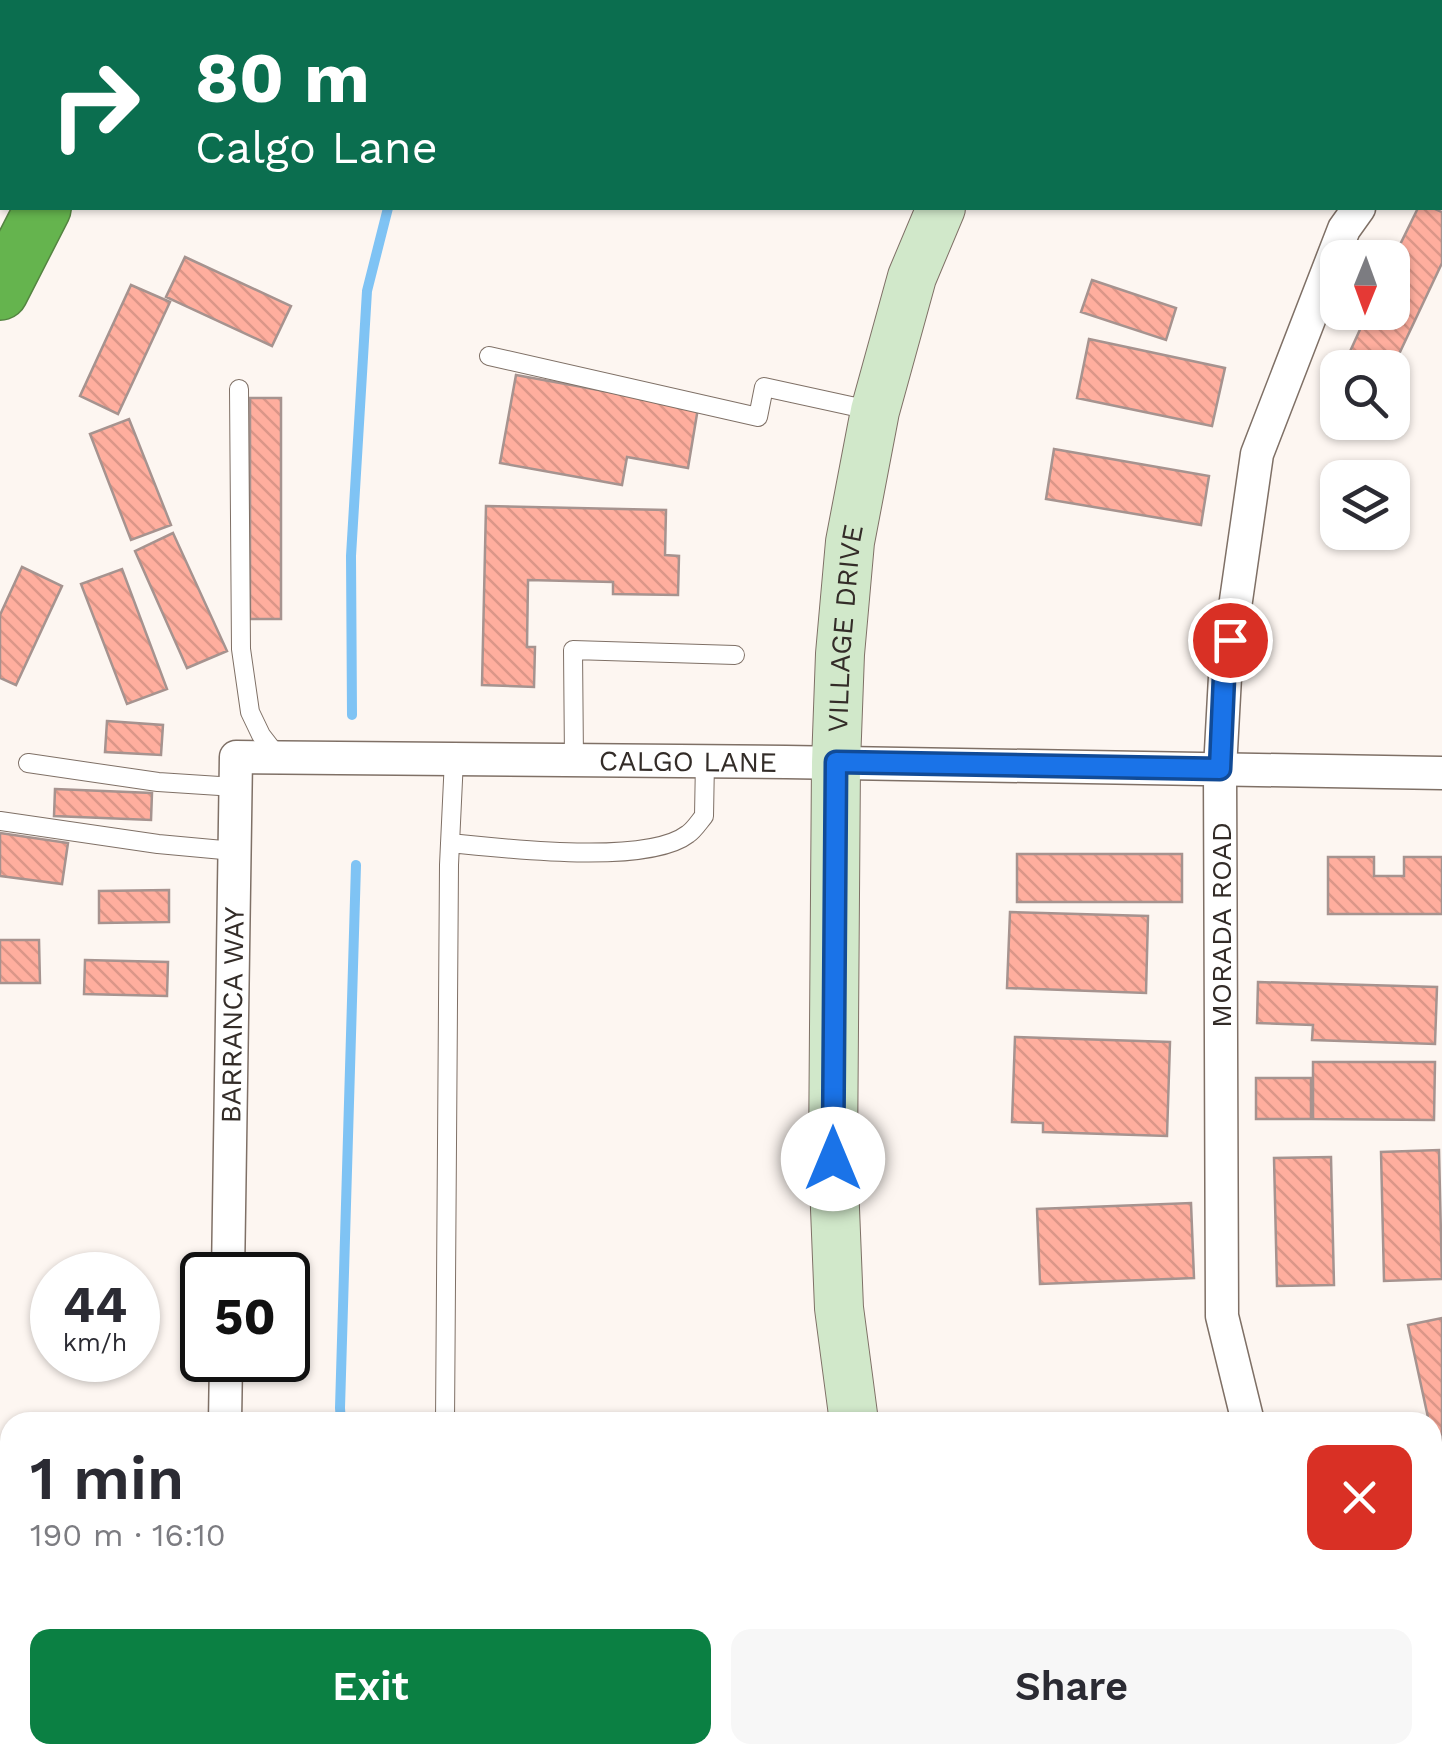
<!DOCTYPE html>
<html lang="en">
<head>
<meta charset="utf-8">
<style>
  :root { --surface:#fff; --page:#f7f7f7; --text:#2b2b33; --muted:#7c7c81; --accent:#0b8043 }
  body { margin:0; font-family:"Work Sans",sans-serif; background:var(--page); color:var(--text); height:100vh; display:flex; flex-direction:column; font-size:38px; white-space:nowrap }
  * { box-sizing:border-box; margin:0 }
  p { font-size:32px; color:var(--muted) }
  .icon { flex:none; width:55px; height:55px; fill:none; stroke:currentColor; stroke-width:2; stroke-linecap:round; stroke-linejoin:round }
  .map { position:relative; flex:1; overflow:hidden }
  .sheet { position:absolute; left:0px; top:1412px; width:1442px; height:352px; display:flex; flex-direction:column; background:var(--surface); border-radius:30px 30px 0 0; box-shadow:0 2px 8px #0004 }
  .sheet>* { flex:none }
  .top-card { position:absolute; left:0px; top:0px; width:1442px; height:210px; box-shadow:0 2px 8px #0004; background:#0b6e4f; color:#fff; overflow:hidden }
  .needle { width:65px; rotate:181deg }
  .controls { position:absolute; left:1320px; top:240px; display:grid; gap:20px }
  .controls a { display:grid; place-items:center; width:90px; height:90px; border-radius:20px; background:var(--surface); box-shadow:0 2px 8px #0004; font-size:50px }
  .speed { position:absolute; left:30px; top:1252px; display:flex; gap:20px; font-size:50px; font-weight:700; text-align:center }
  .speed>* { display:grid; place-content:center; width:130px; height:130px; border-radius:50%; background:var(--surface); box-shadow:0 2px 8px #0004; line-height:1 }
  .speed small { font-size:25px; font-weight:400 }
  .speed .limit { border:5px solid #111; border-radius:15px; background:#fff; color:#111 }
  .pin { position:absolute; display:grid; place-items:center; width:85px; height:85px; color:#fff; margin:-42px; border:5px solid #fff; border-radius:50%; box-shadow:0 2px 10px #0007 }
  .me { position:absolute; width:110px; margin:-55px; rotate:0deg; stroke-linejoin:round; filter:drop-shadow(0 0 8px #0008) }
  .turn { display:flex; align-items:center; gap:35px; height:210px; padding:0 30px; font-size:45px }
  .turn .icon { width:130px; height:130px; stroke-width:2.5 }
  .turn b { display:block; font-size:70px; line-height:85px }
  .round { display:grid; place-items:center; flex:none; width:105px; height:105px; border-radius:20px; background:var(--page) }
  .headline { display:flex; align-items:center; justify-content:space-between; height:170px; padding:0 30px }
  h1 { font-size:60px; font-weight:600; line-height:75px }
  .cta { display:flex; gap:20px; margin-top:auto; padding:20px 30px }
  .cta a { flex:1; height:115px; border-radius:20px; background:var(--accent); color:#fff; font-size:40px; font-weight:600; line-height:115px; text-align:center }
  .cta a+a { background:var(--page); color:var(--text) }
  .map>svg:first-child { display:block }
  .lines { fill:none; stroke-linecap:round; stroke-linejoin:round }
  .stream { stroke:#7fc3f4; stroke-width:10 }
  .building { fill:url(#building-back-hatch); stroke:#a6938f; stroke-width:2.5 }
  .lane-casing { stroke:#7f7066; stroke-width:20 }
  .street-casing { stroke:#7f7066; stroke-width:35 }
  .secondary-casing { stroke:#7f7066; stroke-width:50 }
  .highway-casing { stroke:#548441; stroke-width:58 }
  .lane { stroke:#fff; stroke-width:18 }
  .street { stroke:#fff; stroke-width:32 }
  .secondary { stroke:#d1e8ca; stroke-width:48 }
  .highway { stroke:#65b44e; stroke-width:55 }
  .route-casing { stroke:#114b97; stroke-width:25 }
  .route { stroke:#1a73e8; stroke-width:18 }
  .labels { text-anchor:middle; stroke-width:10; stroke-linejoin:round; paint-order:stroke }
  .street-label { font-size:28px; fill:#332c28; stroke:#fff }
</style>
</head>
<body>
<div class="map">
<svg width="1442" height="1763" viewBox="0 0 1442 1763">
  <defs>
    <pattern id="building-back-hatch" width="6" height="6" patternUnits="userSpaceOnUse" patternTransform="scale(2.5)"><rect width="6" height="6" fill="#ffae9e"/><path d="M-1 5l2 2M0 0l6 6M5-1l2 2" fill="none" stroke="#db9688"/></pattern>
  </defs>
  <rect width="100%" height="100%" fill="#fdf6f1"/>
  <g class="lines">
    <!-- stream -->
    <path class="stream" d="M445,2V0
      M352,715L351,556L367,291L388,208
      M341,1422L340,1408L356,865
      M386,1755L389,1763"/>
  </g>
  <!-- building -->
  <path class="building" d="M624,0H827L826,2H623Z
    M1418,208H1433L1442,212V263L1392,369L1373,368L1348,356L1368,312H1392V261Z
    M185,257L291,306L272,346L166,297Z
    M1092,280L1176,308L1166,340L1081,312Z
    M131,285L170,302L118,414L80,396Z
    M1089,339L1225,368L1212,426L1077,398Z
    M516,375L698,408L688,468L627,457L622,485L500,463Z
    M250,398H281V619H250Z
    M129,419L171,525L131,540L90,434Z
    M1054,449L1209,476L1201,525L1046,499Z
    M486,506L666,510L665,555L679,556L678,595L613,594V582L528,580L527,647H535L534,687L482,685Z
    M173,533L227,651L187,668L135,551Z
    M22,567L62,586L16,685L0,678V615Z
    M122,569L167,689L127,704L81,584Z
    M107,721L163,725L161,755L105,752Z
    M55,789L152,793L151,820L54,816Z
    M0,833L68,843L62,884L0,876Z
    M1017,854H1182V902H1017Z
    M1328,857H1374V876H1404V857H1442V914H1328Z
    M169,890V922L99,923V891Z
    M1010,912L1148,916L1146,993L1007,988Z
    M0,940H39L40,983H0Z
    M85,960L168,962L167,996L84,994Z
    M1258,982L1437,987L1435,1044L1312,1040L1313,1025L1257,1023Z
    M1015,1037L1170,1042L1167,1136L1043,1132V1123L1012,1122Z
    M1313,1062H1435L1434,1120L1313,1119Z
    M1256,1078H1311V1119H1256Z
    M1439,1150L1442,1279L1384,1281L1381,1152Z
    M1331,1157L1334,1285L1277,1286L1274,1158Z
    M1191,1203L1194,1278L1040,1284L1037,1209Z
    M1442,1318V1464L1437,1465L1432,1442V1422H1429L1408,1325Z
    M1432,1593L1442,1620V1650L1432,1654Z
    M576,1755H653V1759L662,1757L663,1763H578Z"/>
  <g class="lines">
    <defs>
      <path id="lane" d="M888,2L889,0
        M489,356L758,417L764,387L874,411
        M239,389L241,649L250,712L261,735L278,757
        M574,760L573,650L735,655
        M28,763L158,782L235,787
        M0,821L158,844L234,851
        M450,843C502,848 647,866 688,834C694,830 699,822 704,816L705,761
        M445,1422L449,865L454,759
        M497,1755L500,1763
        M767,1755L769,1760"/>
      <g id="street">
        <path d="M1440,89L1442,86"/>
        <path id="s1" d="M228,1275L236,757L786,762L1442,773"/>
        <path d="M225,1422L226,1360"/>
        <path d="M1248,1422L1222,1316L1220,769L1225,677L1257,454L1344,229L1359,208"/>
        <path d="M231,1755L232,1763"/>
        <path d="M1381,1755L1387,1763"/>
      </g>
      <g id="secondary">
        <path d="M1037,2L1038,0"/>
        <path id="s2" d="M854,1422L839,1308L833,1159L836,763L840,654L850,542L875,411L912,277L941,208"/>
        <path d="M946,1755L949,1763"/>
      </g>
      <path id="highway" d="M147,2L148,0
        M0,292L43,208"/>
    </defs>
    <!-- lane casing -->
    <use href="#lane" class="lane-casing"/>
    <!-- street casing -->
    <use href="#street" class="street-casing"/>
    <!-- secondary casing -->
    <use href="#secondary" class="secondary-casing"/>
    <!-- highway casing -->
    <use href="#highway" class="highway-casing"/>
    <!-- lane -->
    <use href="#lane" class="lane"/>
    <!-- street -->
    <use href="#street" class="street"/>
    <!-- secondary -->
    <use href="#secondary" class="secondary"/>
    <!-- highway -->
    <use href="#highway" class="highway"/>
  </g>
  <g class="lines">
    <defs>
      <path id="route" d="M833,1159L836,762L1220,769L1224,677L1230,640"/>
    </defs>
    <!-- route casing -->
    <use href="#route" class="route-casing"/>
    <!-- route -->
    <use href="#route" class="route"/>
  </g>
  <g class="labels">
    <!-- street labels -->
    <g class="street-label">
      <text dy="10" stroke="none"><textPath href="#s2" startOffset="795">VILLAGE DRIVE</textPath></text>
      <text dy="10" stroke="none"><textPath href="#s1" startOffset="970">CALGO LANE</textPath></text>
      <text transform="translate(1221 925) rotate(-90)" y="10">MORADA ROAD</text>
      <text dy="10" stroke="none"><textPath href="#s1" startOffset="260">BARRANCA WAY</textPath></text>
    </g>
  </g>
</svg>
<div class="controls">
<a><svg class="needle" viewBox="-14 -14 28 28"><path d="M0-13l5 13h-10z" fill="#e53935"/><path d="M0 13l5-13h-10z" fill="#7c7c81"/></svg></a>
<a><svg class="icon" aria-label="search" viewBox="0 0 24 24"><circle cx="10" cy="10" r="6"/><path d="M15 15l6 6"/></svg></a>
<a><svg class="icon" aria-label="layers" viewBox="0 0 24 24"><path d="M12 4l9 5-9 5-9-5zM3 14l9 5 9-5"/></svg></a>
</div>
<div class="speed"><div>44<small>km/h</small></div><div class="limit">50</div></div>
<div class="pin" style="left:1230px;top:640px;background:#d93025"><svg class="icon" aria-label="arrive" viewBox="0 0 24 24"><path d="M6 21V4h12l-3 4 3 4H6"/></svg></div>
<svg class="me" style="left:833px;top:1159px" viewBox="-20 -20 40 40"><circle r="19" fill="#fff"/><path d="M0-13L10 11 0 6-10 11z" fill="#1a73e8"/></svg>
<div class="top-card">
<div class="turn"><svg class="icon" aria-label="right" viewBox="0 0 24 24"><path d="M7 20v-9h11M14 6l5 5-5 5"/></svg><div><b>80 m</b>Calgo Lane</div></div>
</div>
<section class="sheet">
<div class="headline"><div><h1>1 min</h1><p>190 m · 16:10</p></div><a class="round" style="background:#d93025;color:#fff"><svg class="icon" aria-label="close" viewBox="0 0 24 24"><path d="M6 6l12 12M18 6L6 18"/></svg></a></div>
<div class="cta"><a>Exit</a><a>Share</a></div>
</section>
</div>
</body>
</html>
